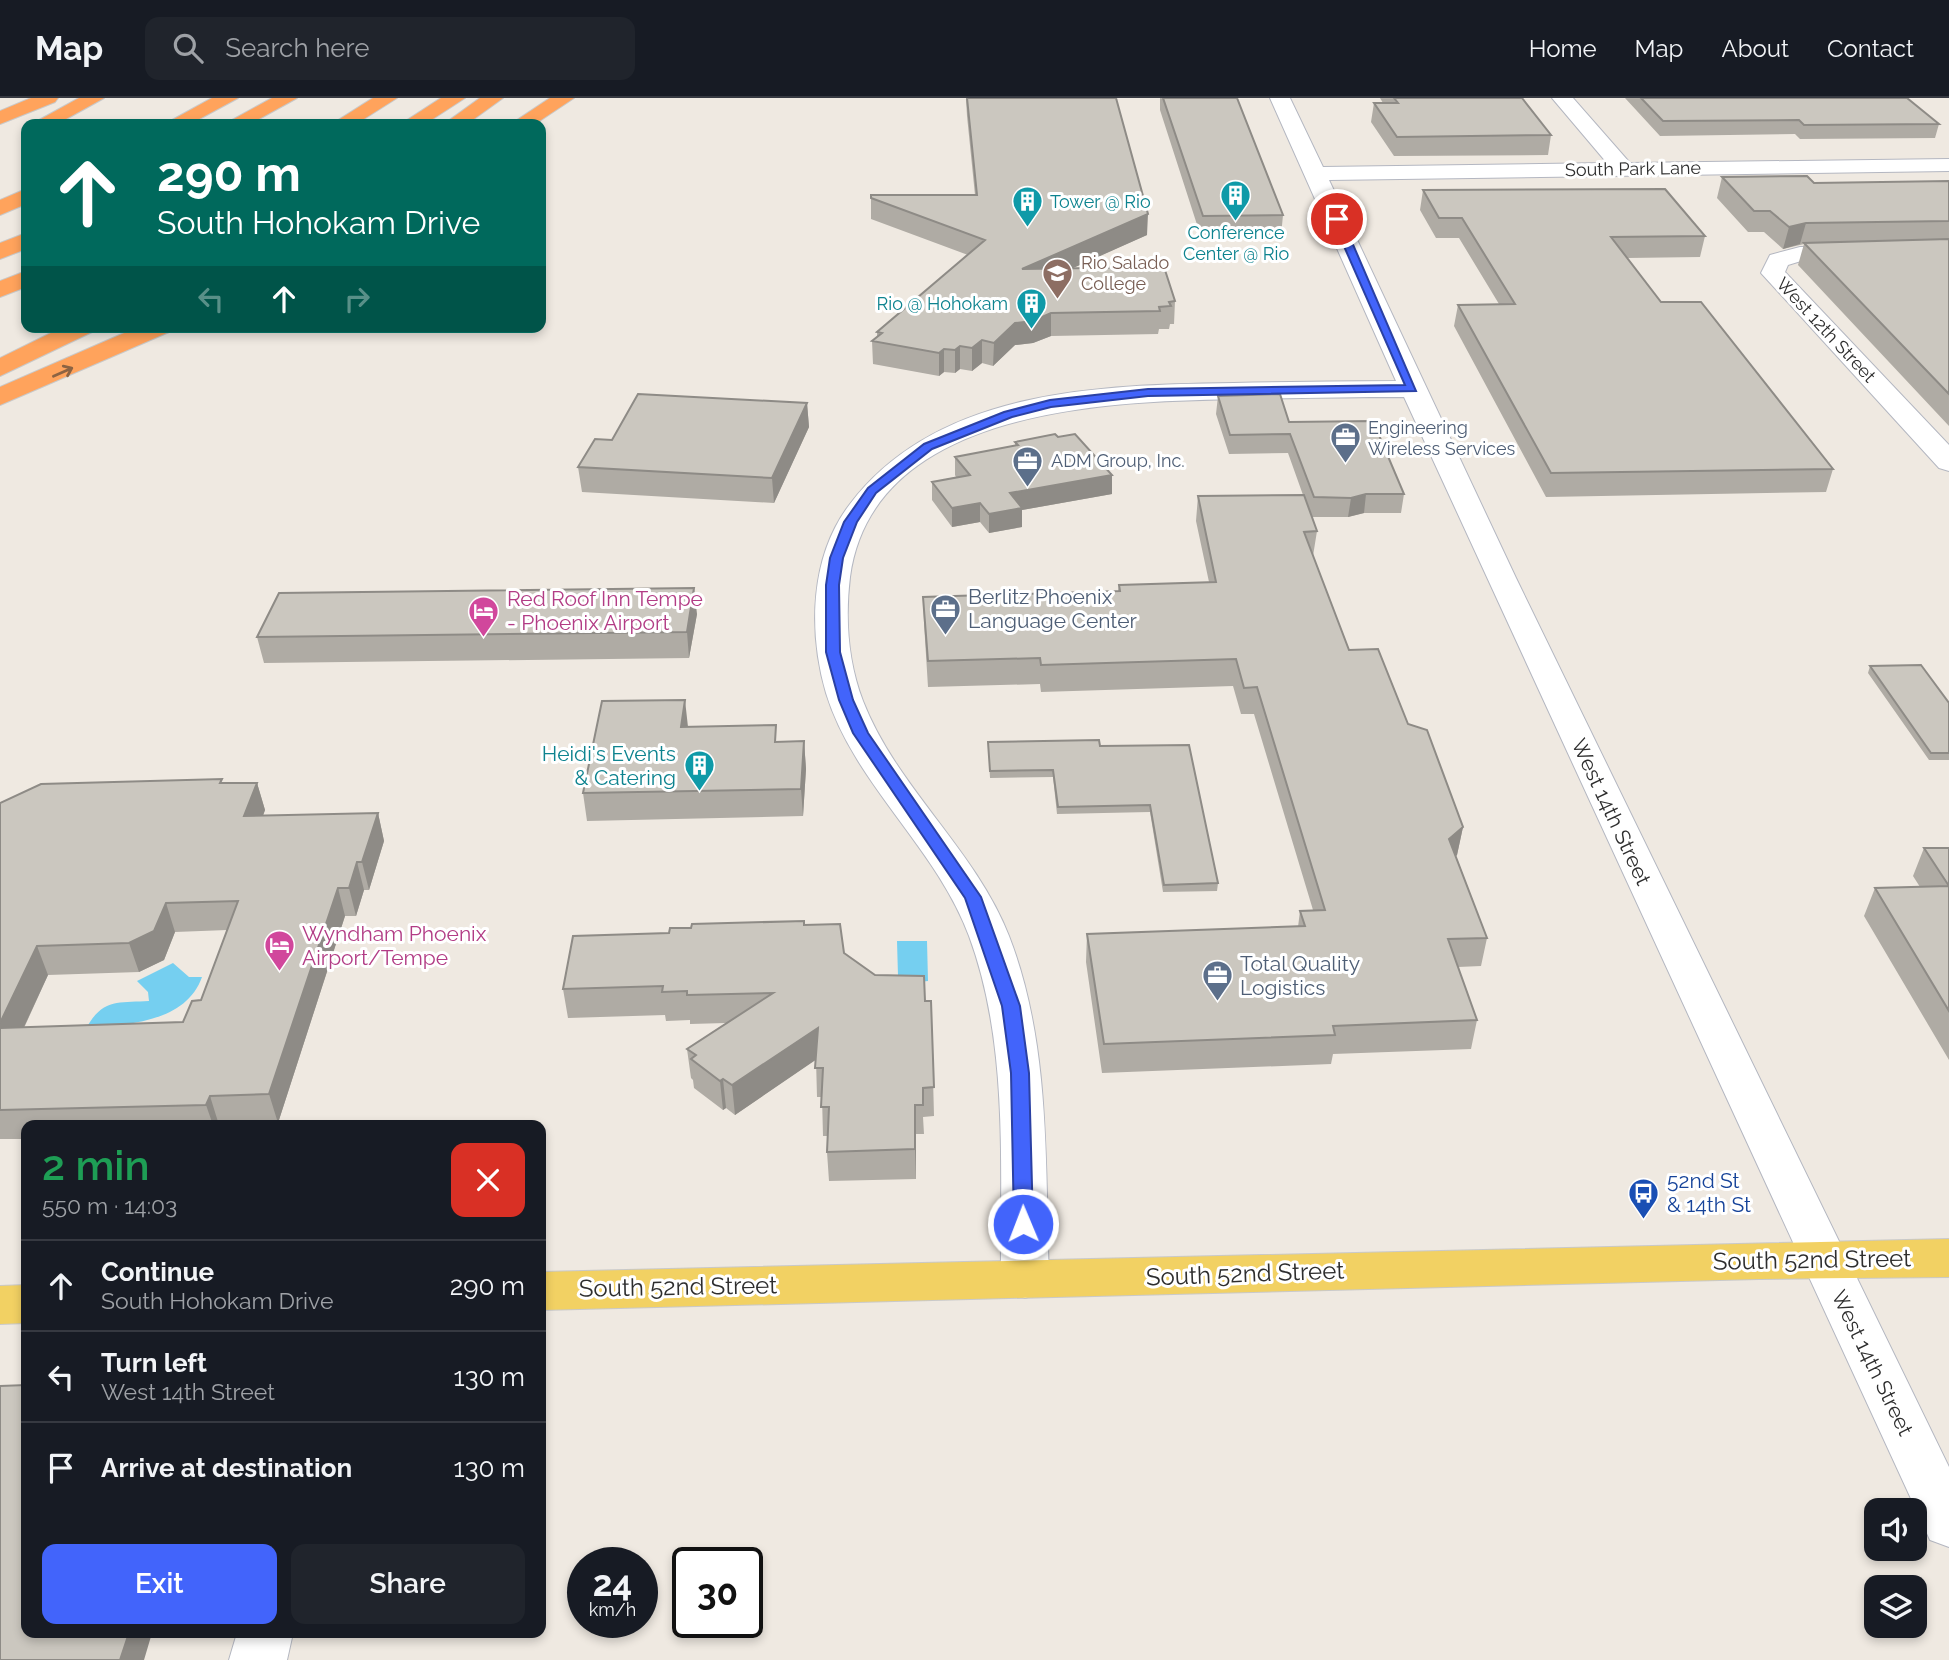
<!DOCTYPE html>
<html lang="en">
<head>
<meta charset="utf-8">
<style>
  :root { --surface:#171b24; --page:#20242c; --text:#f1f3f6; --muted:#9ea1a6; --line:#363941; --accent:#4264fb }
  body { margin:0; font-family:Raleway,sans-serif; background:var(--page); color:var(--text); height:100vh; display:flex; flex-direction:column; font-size:26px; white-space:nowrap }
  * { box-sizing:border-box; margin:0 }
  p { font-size:23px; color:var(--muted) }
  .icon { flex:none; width:38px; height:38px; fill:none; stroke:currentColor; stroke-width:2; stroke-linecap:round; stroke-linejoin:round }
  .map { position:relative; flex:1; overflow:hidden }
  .drawer { position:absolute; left:21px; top:1022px; width:525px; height:518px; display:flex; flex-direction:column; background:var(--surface); border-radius:14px; box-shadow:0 4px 10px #0003 }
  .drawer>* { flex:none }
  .top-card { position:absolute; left:21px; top:21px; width:525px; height:214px; border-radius:14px; box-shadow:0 4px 10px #0003; background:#00695c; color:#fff; overflow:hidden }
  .tools { position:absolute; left:1864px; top:1400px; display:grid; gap:14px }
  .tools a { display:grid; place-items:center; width:63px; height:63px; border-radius:14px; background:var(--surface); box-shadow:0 4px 10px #0003; font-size:35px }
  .speed { position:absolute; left:567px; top:1449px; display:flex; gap:14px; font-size:35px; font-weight:700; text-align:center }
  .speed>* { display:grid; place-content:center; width:91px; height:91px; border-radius:50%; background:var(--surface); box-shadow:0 4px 10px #0003; line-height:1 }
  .speed small { font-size:18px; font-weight:400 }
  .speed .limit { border:4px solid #111; border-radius:10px; background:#fff; color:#111 }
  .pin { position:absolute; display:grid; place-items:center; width:60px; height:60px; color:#fff; margin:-30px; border:4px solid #fff; border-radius:50%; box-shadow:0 2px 7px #0007 }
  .me { position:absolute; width:77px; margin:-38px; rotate:359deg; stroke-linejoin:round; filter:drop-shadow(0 0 5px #0008) }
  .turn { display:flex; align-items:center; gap:24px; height:147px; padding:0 21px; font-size:32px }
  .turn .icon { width:91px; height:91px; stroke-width:2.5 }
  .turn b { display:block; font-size:49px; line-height:60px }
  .lanes { display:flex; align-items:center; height:66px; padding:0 21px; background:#0003; justify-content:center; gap:35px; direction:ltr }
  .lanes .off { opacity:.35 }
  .round { display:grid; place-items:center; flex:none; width:74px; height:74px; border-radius:14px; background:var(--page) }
  .head { display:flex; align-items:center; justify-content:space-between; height:119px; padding:0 21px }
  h1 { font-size:42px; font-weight:600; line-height:52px; color:#1e9e55 }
  .cta { display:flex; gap:14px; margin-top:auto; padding:14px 21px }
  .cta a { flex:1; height:80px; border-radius:14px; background:var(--accent); color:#fff; font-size:28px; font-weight:600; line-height:80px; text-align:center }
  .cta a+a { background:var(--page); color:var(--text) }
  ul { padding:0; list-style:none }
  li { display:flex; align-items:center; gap:21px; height:91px; padding:0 21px; border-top:2px solid var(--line) }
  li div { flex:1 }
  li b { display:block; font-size:26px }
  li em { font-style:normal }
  header { display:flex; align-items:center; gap:42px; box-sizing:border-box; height:98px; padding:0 35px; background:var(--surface); border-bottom:2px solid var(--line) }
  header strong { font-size:33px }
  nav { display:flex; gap:38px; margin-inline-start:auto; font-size:24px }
  .search { width:490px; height:63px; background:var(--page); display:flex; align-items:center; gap:18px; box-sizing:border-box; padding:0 24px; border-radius:14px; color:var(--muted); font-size:26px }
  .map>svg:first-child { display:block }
  .water { fill:#75cff0 }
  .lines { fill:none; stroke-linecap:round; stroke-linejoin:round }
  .minor-casing { stroke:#b4b7c1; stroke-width:2 }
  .major-casing { stroke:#c9c9c9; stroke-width:2 }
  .highway-casing { stroke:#c9c9c9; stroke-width:2 }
  .minor { fill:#fff; fill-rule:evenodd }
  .major { fill:#f2d163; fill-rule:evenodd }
  .highway { fill:#ffa35c; fill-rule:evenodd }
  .wall { fill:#afaba4; fill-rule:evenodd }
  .shaded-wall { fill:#8e8b86 }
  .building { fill:#cbc7bf; stroke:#8e8b86; stroke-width:2 }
  .oneway { stroke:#8c6343 }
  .route { fill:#4264fb; stroke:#2b41a3; stroke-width:2 }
  .labels { text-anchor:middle; stroke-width:6; stroke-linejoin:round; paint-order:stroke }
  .far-street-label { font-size:18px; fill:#2e2e2e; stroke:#fff }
  .far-culture-label { font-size:18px; fill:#0d838f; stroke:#fff; text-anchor:start }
  .far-education-label { font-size:18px; fill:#785e54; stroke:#fff; text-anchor:start }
  .far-service-label { font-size:18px; fill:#4e5e75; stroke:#fff; text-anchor:start }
  .service-label { font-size:21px; fill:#4e5e75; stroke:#fff; text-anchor:start }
  .hotel-label { font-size:21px; fill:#b23c85; stroke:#fff; text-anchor:start }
  .culture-label { font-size:21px; fill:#0d838f; stroke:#fff; text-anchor:end }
  .street-label { font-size:21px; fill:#2e2e2e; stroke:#fff }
  .transit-label { font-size:21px; fill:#164399; stroke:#fff; text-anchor:start }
  .near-street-label { font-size:24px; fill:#2e2e2e; stroke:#fff }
</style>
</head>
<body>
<header>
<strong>Map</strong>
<div class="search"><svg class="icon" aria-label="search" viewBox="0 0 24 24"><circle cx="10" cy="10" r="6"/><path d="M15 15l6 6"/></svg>Search here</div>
<nav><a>Home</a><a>Map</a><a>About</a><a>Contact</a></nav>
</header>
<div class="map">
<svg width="1949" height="1562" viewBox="0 0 1949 1562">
  <rect width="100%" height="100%" fill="#efe9e1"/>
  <!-- water -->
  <path class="water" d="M897,843H927L928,883L919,884V878H898Z
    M173,865L189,879H202C186,924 129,927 87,929C103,900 120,905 149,903L148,894L137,883Z"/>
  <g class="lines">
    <defs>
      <path id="minor" d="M1270,0H1290L1323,69L1607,65L1552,0H1573L1630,65L1949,61V73L1329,82L1516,480L1949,1369V1449L1930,1442L1404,299C1350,299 1297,300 1244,301C1113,303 873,308 850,479C845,520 848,564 863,603C897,690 975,751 1009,838C1051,946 1045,1067 1049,1181L1042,1194L1025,1200L1008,1194L1001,1181C1000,1067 1009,946 969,838C936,749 854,686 826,595C808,533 810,458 850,406C938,290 1102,287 1234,285C1288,284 1342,283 1396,283Z
        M1949,146V160L1801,163L1788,167L1785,174L1949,347V373L1939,370L1761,175L1770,157L1800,149Z
        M237,1535H293L287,1562H229Z"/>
      <path id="major" d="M1949,1141V1179L1759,1181L541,1212V1174Z
        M26,1187V1225L0,1226V1188Z"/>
      <path id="highway" d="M31,0H58L55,4L0,26V13Z
        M79,0H104L57,26H32Z
        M212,0H238L190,26H165Z
        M272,0H297L250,26H225Z
        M373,0H397L356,26H332Z
        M441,0H465L425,26H401Z
        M480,0H503L467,26H444Z
        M550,0H574L535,26H511Z
        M26,91V106L0,117V102Z
        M26,135V151L0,161V145Z
        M26,173V189L0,199V183Z
        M63,229H95L92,234L0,278V260Z
        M138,229H172L169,234L0,307V289Z"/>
    </defs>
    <!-- minor casing -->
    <use href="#minor" class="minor-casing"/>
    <!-- major casing -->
    <use href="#major" class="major-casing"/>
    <!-- highway casing -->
    <use href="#highway" class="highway-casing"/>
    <!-- minor -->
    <use href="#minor" class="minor"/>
    <!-- major -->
    <use href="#major" class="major"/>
    <!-- highway -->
    <use href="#highway" class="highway"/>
  </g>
  <!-- wall -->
  <path class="wall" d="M966,0L1147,137L1072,170L1175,203L1174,226H1170L1169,231H1159L1158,236L1051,238L1033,245L1015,247L993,268L982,265L972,273L960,271L955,275L944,274L939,278L873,266L872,243L877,239V234L968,157L871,121V100L975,97L967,18Z
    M1160,0H1237L1283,117L1281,138L1201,139L1160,12Z
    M1380,0H1522L1551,37L1548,57L1394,58L1371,24L1374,5H1383Z
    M1625,0H1907L1939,26L1935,40L1800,41L1795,36L1660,38Z
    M1722,79L1814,85L1949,83V328L1798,167L1804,146L1783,151L1764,134H1748L1717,100Z
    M1423,92L1705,138L1700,159L1627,160L1661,204L1833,371L1826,394L1546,399L1454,228L1458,207L1499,206L1459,140H1436L1420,112Z
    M1218,298L1289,324L1404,396L1401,415H1364L1348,419H1312L1317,433L1313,458L1349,552L1408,626L1463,729L1457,757L1456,758L1487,840L1481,868L1458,869L1477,922L1471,951L1333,956L1331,966L1102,975L1086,864L1087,836L1298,829L1300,813L1313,812L1254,616H1241L1233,588L1041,594L1040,586L928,589L924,525L923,499L1118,493L1119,487L1209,484L1196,423L1198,398L1303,397L1288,355L1229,356L1216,316Z
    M807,305L809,329L774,405L582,394L578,369L612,342Z
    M1015,344L1112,377V396L1022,412V429L989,435L980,424L952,429L932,402V384L956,379L955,377V359L1015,348Z
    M697,516L689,560L264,565L257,539Z
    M1870,568L1949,605V662H1929L1868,575Z
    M688,629L778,644L804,643L806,671L803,718L587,723L583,695Z
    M988,644L1100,648L1218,785L1217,793L1163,794L1150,714L1057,716L1053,679L990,680Z
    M223,685H257L265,712L263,718L378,715L384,743L369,792H364L356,818H345L278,1025L219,1027H26V1041H0V705ZM227,832L201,902L183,924L24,930L48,877L139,874L164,862L175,834Z
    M1924,750H1949V962L1864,818L1875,790L1920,789L1913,778Z
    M804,827L875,877L925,903H931L934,1018L923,1019L924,1036H916V1081L829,1083L827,1054L828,1038H823L822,999H817L816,961L735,1017L726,1010L723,1012L694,990L693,982L691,980L687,951L726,925L690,926V922L666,923L665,917L568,920L563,891L669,835Z"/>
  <!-- shaded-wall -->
  <path class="shaded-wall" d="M1148,116L1147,137L1022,193V171Z
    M1806,125L1800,146L1783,151L1789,129Z
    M1051,215V238L1033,245L1015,247L993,268L994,245L1015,225Z
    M982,242V265L972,273V250Z
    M960,248V271L955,275V252Z
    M944,251V274L939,278V255Z
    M807,305L809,329L774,405L772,380Z
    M1112,377V396L1022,412V429L989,435V416L1010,395Z
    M1366,396L1364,415L1348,419L1351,400Z
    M980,405V424L952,429V410Z
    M694,490L697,516L689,560L687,534Z
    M685,602L688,629H681Z
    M804,643L806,671L803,718L801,691Z
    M257,685L265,712L252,746L244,718Z
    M378,715L384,743L369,792L362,764Z
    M1463,729L1457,757L1444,769L1449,741Z
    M357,764L364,792L356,818L349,790Z
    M338,790L345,818L278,1025L269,996Z
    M166,805L175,834L164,862L139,874L129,845Z
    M37,848L48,877L10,959L0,936V925Z
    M818,930L820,959L735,1017L732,987Z
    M723,981L726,1010L723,1012L720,983Z
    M210,998L219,1027H213L206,1007Z
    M915,1007L916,1036V1081L915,1051Z
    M129,1535H152L144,1562H120Z"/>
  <!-- building -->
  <path class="building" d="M967,0H1116L1148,116L1022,171L1164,169L1175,203L1169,204L1171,208L1159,209L1160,213L1051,215L1033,223L1015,225L994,245L982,242L972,250L960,248L955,252L944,251L939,255L872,243L882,235L877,234L985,142L871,100V97H977Z
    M1163,0H1237L1283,117L1203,118Z
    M1394,0H1522L1551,37L1397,39L1374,5H1398Z
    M1641,0H1907L1939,26L1804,27L1799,22L1663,23Z
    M1807,78L1814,85L1949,83V123L1806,125L1789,129L1770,113H1754L1722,79Z
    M1665,91L1705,138L1611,139L1661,204H1701L1833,371L1551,375L1458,207L1515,206L1462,120H1439L1423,92Z
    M1949,141V296L1804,145Z
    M638,296L807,305L772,380L578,369L595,341L612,342Z
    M1280,296L1289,324L1373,323L1404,396H1366L1351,400L1314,399L1290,336L1230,337L1218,298Z
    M1055,336L1058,339L1075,336L1112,377L1010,395L1022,410L989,416L980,405L952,410L932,384L970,377L955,359L1018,347L1015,344Z
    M1304,397L1317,433L1304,434L1349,552L1378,551L1408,626L1427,632L1463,729L1449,741L1487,840L1448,841L1477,922L1333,928L1335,937L1104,946L1087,836L1305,828L1300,813L1325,812L1257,589L1244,590L1236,561L1041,567L1040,560L928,563L923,499L1120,493L1119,487L1216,484L1198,398Z
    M694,490L687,534L257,539L279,495Z
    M1921,567L1949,605V655H1931L1870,568Z
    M685,602L681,629L776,627L775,644L804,643L801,691L583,695L602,603Z
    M1099,642L1100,648L1189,647L1218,785L1164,787L1150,707L1058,709L1053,672L990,673L988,644Z
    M222,681L220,685H257L244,718L378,715L362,764H357L349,790H338L269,996L210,998L206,1007L0,1012V930L183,924L192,903L201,902L238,803L166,805L154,833L129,845L37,848L0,925V705L41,686Z
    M1924,750H1949V913L1875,790L1949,788Z
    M804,823V827L840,826L844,855L875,877L924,878L925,903H931L934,989L923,990V1007H915V1051L827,1054L829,1009H821L823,970H815L818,930L732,987L723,981L720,983L691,961L696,957L687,951L773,895L687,897V893L662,894L663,888L563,891L573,838L669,835L670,830H691L692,826Z
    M26,1287V1535H129L120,1562H0V1288Z"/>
  <!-- one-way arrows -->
  <defs><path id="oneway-shaft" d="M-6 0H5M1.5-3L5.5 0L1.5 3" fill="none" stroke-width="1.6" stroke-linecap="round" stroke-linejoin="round" transform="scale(1.75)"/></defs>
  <use class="oneway" href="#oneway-shaft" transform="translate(63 274) rotate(-24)"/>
  <!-- route -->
  <path class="route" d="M1337,119L1342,121L1416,293L1148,298L1051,309L1012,319L932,351L876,395L857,424L843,460L839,487L840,554L853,602L868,635L981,799L1020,908L1029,975L1033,1126L1023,1133L1014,1126L1011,975L1002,908L965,800L853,635L839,602L826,554V487L830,460L844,424L868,390L924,346L1004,314L1050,302L1148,291L1405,287L1332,121Z"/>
  <!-- icons -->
  <defs>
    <symbol id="building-pin" viewBox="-11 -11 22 30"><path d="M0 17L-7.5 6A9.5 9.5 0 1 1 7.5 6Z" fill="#0f9aa8" stroke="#fff"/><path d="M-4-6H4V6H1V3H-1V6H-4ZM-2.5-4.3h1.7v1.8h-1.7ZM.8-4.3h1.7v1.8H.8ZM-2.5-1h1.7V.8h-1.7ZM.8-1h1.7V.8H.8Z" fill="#fff"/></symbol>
    <symbol id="university-pin" viewBox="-11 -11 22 30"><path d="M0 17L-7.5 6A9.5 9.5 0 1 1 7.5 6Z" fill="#8d6e63" stroke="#fff"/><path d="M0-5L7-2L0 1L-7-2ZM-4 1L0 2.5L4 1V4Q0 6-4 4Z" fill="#fff"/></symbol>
    <symbol id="office-pin" viewBox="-11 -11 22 30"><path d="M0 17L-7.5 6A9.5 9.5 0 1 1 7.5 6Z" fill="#5c6f8a" stroke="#fff"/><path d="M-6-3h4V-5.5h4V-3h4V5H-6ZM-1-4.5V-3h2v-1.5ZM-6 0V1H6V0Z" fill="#fff"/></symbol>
    <symbol id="hotel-pin" viewBox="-11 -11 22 30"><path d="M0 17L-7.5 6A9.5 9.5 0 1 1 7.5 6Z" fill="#d1479c" stroke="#fff"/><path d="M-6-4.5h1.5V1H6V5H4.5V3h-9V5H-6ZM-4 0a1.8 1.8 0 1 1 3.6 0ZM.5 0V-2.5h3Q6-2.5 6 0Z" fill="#fff"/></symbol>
    <symbol id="bus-pin" viewBox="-11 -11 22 30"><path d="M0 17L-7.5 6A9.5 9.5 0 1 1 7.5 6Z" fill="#1a4fb4" stroke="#fff"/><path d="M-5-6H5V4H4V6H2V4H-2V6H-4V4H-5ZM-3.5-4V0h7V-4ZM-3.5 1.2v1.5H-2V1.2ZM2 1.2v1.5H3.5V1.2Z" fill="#fff"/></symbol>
  </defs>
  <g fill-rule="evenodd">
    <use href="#building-pin" x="1218" y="80" width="35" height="47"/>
    <use href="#building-pin" x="1010" y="86" width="35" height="47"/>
    <use href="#university-pin" x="1040" y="158" width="35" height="47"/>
    <use href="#building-pin" x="1014" y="188" width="35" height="47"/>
    <use href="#office-pin" x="1328" y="322" width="35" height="47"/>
    <use href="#office-pin" x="1010" y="346" width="35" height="47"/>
    <use href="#office-pin" x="928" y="494" width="35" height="47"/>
    <use href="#hotel-pin" x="466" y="496" width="35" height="47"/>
    <use href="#building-pin" x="682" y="650" width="35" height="47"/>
    <use href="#hotel-pin" x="262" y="830" width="35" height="47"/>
    <use href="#office-pin" x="1200" y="860" width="35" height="47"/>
    <use href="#bus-pin" x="1626" y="1078" width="35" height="47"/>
  </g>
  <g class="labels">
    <!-- far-street labels -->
    <g class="far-street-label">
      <text transform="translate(1633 71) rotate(-1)" y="6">South Park Lane</text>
      <text transform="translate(1826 232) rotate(47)" y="6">West 12th Street</text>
    </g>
    <!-- far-culture labels -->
    <g class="far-culture-label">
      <text x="1050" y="110">Tower @ Rio</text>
      <text x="1236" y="141" text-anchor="middle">Conference<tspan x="1236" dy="21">Center @ Rio</tspan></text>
      <text x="1008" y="212" text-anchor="end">Rio @ Hohokam</text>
    </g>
    <!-- far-education labels -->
    <g class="far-education-label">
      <text x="1081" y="171">Rio Salado<tspan x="1081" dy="21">College</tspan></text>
    </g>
    <!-- far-service labels -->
    <g class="far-service-label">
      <text x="1368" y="336">Engineering<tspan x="1368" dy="21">Wireless Services</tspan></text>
      <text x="1051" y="369">ADM Group, Inc.</text>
    </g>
    <!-- service labels -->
    <g class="service-label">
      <text x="968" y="506">Berlitz Phoenix<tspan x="968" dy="24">Language Center</tspan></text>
      <text x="1240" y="873">Total Quality<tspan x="1240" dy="24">Logistics</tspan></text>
    </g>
    <!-- hotel labels -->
    <g class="hotel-label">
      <text x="507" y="508">Red Roof Inn Tempe<tspan x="507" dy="24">- Phoenix Airport</tspan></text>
      <text x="302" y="843">Wyndham Phoenix<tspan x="302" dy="24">Airport/Tempe</tspan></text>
    </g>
    <!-- culture labels -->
    <g class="culture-label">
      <text x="676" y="663">Heidi's Events<tspan x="676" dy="24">&amp; Catering</tspan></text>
    </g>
    <!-- street labels -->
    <g class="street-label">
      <text transform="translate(1611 714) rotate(65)" y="7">West 14th Street</text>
      <text transform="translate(1872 1265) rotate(64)" y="7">West 14th Street</text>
    </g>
    <!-- transit labels -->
    <g class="transit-label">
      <text x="1667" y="1090">52nd St<tspan x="1667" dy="24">&amp; 14th St</tspan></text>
    </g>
    <!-- near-street labels -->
    <g class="near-street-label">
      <text transform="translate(1812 1162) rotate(-1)" y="8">South 52nd Street</text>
      <text transform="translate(1245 1176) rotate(-2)" y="8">South 52nd Street</text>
      <text transform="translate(678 1189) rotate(-1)" y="8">South 52nd Street</text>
    </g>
  </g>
</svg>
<div class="tools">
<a><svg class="icon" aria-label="sound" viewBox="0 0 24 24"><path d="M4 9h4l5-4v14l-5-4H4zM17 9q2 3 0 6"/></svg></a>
<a><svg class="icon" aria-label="layers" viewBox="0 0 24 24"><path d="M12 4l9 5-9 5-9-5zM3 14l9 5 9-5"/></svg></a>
</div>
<div class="speed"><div>24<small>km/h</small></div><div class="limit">30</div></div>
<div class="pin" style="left:1337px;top:121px;background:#d93025"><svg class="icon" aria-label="arrive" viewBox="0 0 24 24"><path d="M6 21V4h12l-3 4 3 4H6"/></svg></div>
<svg class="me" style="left:1023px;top:1126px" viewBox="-20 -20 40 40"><circle r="17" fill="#4264fb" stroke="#fff" stroke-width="3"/><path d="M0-11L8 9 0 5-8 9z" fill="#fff"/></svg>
<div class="top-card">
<div class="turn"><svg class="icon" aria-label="ahead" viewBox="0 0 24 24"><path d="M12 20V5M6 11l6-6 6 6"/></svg><div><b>290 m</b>South Hohokam Drive</div></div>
<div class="lanes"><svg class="icon off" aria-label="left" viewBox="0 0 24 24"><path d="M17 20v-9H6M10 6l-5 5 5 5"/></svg><svg class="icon" aria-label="ahead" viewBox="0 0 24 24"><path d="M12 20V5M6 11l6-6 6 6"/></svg><svg class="icon off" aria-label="right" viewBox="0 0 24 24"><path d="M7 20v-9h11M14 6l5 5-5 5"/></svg></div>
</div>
<section class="drawer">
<div class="head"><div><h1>2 min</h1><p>550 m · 14:03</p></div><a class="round" style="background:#d93025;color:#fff"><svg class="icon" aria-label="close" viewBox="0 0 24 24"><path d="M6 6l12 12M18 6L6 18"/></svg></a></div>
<ul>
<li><svg class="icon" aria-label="ahead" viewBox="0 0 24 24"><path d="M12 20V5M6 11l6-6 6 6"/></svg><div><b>Continue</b><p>South Hohokam Drive</p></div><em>290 m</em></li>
<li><svg class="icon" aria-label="left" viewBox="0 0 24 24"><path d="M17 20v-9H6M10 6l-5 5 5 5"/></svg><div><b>Turn left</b><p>West 14th Street</p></div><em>130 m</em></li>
<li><svg class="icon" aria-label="arrive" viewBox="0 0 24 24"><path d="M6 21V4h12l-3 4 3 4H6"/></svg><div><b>Arrive at destination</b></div><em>130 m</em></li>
</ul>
<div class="cta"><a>Exit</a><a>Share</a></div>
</section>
</div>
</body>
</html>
